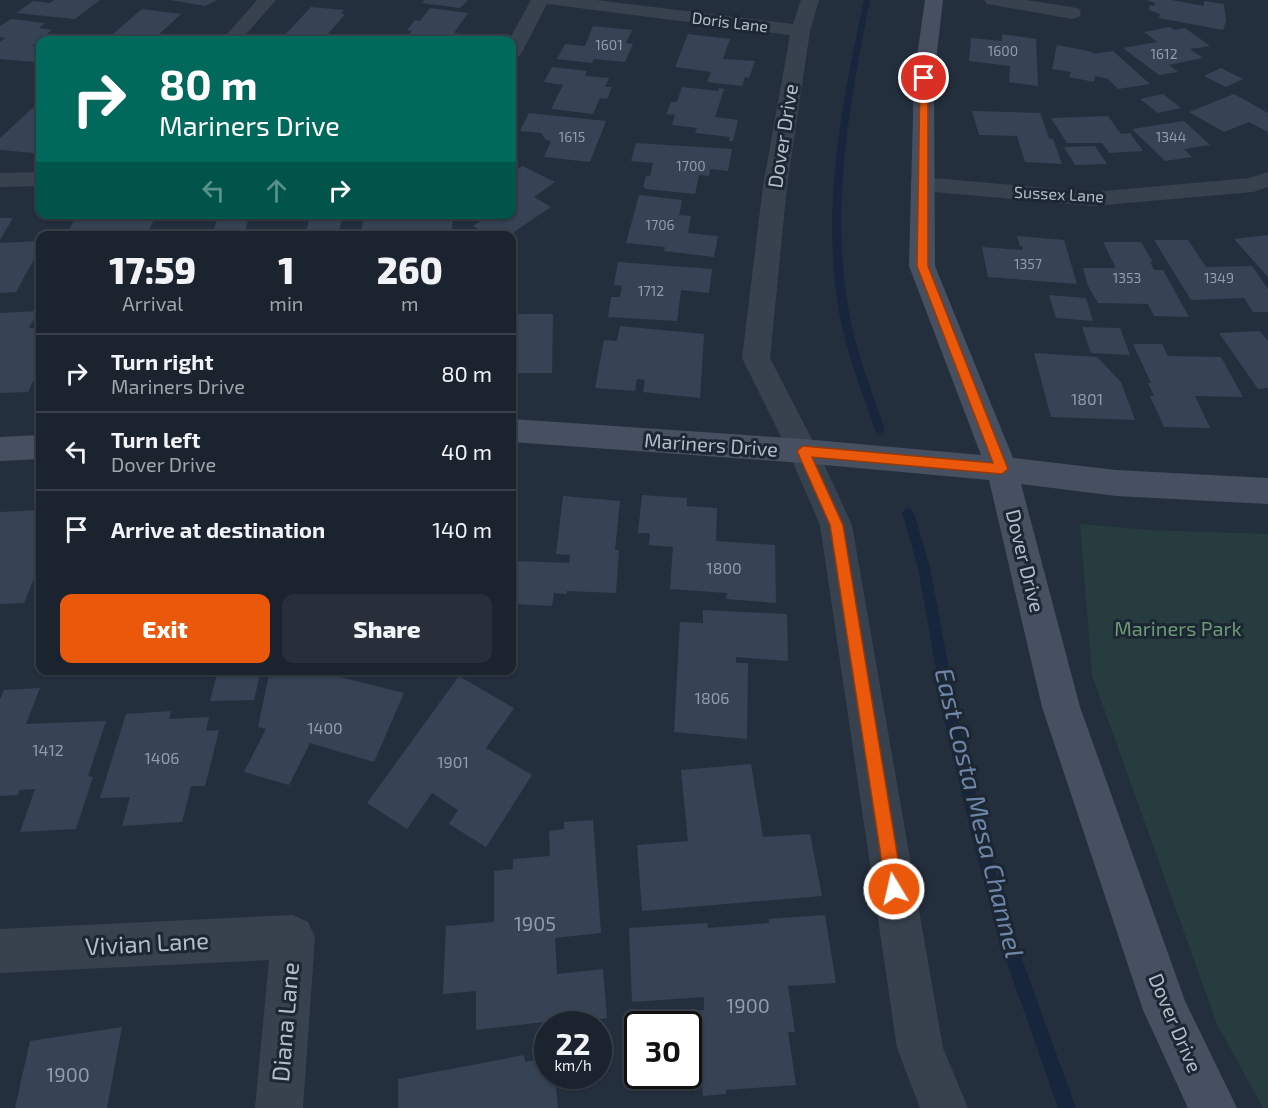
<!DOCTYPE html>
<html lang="en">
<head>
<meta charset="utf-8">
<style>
  :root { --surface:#1b232e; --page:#282f3a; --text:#f1f3f6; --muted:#a0a4aa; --line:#39404a; --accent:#ea580c }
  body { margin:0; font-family:"Exo 2",sans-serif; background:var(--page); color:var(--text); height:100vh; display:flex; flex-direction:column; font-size:22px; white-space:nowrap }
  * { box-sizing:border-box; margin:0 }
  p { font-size:20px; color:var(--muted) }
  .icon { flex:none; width:33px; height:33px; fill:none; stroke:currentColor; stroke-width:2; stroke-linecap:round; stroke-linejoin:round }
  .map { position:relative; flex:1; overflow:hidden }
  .details { position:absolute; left:36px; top:231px; width:480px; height:444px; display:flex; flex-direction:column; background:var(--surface); border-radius:12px; box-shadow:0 2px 4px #0004,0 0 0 2px var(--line) }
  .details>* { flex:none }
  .top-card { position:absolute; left:36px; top:36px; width:480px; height:183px; border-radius:12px; box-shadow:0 2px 4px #0004,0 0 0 2px var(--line); background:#00695c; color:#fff; overflow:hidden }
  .speed { position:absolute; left:534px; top:1011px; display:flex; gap:12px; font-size:30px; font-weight:700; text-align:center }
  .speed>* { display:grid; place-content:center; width:78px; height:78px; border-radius:50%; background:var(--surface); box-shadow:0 2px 4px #0004,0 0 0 2px var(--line); line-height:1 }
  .speed small { font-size:15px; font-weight:400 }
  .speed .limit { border:3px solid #111; border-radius:9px; background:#fff; color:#111 }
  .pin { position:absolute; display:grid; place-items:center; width:51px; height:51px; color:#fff; margin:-26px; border:3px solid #fff; border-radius:50%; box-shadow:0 2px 6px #0007 }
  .me { position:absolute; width:66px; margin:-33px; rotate:351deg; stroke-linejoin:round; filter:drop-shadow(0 0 4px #0008) }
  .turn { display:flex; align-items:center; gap:21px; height:126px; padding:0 24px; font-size:27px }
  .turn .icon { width:78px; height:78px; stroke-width:2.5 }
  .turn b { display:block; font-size:42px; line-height:51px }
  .lanes { display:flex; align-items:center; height:57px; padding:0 24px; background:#0003; justify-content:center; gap:30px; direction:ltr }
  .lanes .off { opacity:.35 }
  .eta { display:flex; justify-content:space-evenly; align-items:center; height:102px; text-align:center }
  .eta b { font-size:36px; font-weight:800; line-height:42px }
  .primary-button { display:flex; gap:12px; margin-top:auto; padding:12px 24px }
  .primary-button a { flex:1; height:69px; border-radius:12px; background:var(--accent); color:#fff; font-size:24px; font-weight:800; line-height:69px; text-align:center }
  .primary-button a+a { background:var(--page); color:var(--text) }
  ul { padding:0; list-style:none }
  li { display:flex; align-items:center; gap:18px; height:78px; padding:0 24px; border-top:2px solid var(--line) }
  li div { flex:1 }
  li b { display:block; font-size:22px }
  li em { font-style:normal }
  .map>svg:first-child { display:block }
  .green { fill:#263c3f }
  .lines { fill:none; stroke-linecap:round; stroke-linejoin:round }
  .stream { fill:#17263c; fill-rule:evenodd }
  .building { fill:#364354 }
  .street { fill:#38414e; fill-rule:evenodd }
  .secondary { fill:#465061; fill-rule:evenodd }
  .route { fill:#ea580c; stroke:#983908; stroke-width:1.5 }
  .labels { text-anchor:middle; stroke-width:6; stroke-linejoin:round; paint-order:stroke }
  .far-number-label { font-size:14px; fill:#929caa }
  .far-street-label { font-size:16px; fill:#b4bcc9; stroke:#1d2633 }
  .number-label { font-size:16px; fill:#929caa }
  .street-label { font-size:20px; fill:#b4bcc9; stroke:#1d2633 }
  .park-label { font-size:20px; fill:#6b9a76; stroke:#1d2633 }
  .near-number-label { font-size:20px; fill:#929caa }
  .near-street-label { font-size:24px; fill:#b4bcc9; stroke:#1d2633 }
  .near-water-label { font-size:26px; font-style:italic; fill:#6d86a8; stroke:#1d2633 }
</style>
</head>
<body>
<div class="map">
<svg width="1268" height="1108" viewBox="0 0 1268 1108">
  <rect width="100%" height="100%" fill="#242f3e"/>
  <!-- green -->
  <path class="green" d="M1080,524L1150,530L1268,534V1108H1263L1217,1024L1092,675Z"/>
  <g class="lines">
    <!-- stream -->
    <path class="stream" d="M864,0H870C850,101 830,209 849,312C856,353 872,391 885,430L880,434L875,430C862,391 846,352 839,312C821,209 842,101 864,0Z
      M908,508L912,510L914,513L930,567L961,733L988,844L1014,937L1076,1108H1058L998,937L974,844L947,733L918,567L902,513L904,510Z"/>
  </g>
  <!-- building -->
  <path class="building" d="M54,0H100L75,19L16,13L33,1L50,3Z
    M170,0H217L205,6Z
    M425,0H468L460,8L422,3Z
    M1146,0H1171L1204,6V1L1224,4L1226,21L1223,30L1159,18L1160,14L1149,10L1150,5L1155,6V3Z
    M311,7L344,10L341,14H345L328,34L335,35L330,40H280Z
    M430,8L468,13L454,33L470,35L466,40L406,38L412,31L407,30L415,20L420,21Z
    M142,9L181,14L156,37L172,40H106Z
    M11,19L45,23L39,28L52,30L32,46L40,47V57L35,62L0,59V42L5,38L0,37V26Z
    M593,26L632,30L626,43L633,44L625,62L594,59L592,63L557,59L565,44L585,46Z
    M1170,27L1174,30L1185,28L1210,46L1190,49L1203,58L1169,65L1178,72L1159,75L1123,48L1157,42L1144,32Z
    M688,34L730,39L723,59L755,61L749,78L745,77L742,86L707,82L711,72L675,67Z
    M1002,34L1036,39L1038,86L1009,82L1010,66L969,61L971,38L1002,41Z
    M1057,45L1093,52L1092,54L1113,51L1150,84L1118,89L1108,79L1095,76L1094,82L1069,77L1071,72L1052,69Z
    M552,67L587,71L585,76L609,78L605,87H612L607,99L600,98L593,114L551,109L563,85L544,82Z
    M1221,68L1243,79L1226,87L1204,76Z
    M682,87L718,91L719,88L724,89L715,117L738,120L733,141H729L730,137L695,133L697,128L672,125L675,115L666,114L671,102H677Z
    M1163,94L1181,108L1158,113L1140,99Z
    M1234,94L1268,113V132L1249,122L1224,132L1189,112Z
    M39,102H40V147L34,153L0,150V138Z
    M972,111L1040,113L1049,138L1053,139L1062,164L1025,162L1017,136L979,135Z
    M529,113L606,121L590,162L544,157L551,141L546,140L541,133L520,131Z
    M1108,116L1121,134L1130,133L1143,151L1109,153L1102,143H1067L1051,118Z
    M1184,121L1210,145L1184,149L1192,157L1165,161L1132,129Z
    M636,143L732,149L728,171L710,169L709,176L699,175L695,194L646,189L643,187L646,176H650L653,163L631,161Z
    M1095,146L1107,164L1075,165L1064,147Z
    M522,166L555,182L534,197L551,207L508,236H490L473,226L490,214H512V173Z
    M639,195L682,200L679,215L691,216L688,233L718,236L714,257L664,251L665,247L626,243Z
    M156,214L147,236H66L76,216Z
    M219,214H250L245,231H239L237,236H184L186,230L214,229Z
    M311,214H343L338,236H258L259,233L306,231Z
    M365,214H400L399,220L453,218L451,236H360Z
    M0,218H13L0,240Z
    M1267,235L1268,236V277L1234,239Z
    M1017,236L1064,240L1077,284L988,277L982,247L1023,250L1022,246H1020Z
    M1154,240H1188L1206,267L1252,266L1268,289V312H1253L1244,298L1191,300Z
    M40,241V248L16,292L0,293V243Z
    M1103,242H1141L1153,262H1150L1154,270H1163L1189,317L1154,316L1148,304L1098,303L1088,286L1083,268H1116Z
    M618,262L712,269L709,293L681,290L677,321L608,317L611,297H620L622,286L614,285Z
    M1049,295L1086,298L1093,321L1056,318Z
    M38,311L29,328H40V367L28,392L0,393V313Z
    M512,314H553L552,373H513L516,351H512Z
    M620,326L704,334L700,398L643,392L645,380L637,379L635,391L595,388L604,340L617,341Z
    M1082,327L1120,328L1130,355L1091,353Z
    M1260,331L1268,341V388L1258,389L1219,333Z
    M1133,344H1162L1168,356L1221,357L1243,397L1195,396L1210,428L1164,427L1150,396H1154L1148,383H1151Z
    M1034,353L1097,357L1121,382L1135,420L1051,417Z
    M642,495L687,498V506L717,508L716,541L775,545L776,603L726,599L727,593L670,589L673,547L649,545L650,533H638Z
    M563,496L620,501L615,550H619L616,593L567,591V594L554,593L552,606L512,604L515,561L569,563L570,555L556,554Z
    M40,510V564L24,603L0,604V512Z
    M703,610L787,614L788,661L736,657V663H748L747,739L674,732L680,622L703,623Z
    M218,670H261L254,700L210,701Z
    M270,670H343L340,677L404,693L374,762L310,743L289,785L244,772L266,729L258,727Z
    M459,676L514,708L486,748L532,775L486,847L449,824L458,810L432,793L407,829L367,803Z
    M40,688L26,724L106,721L88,776L93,777L76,829L20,832L35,789L19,790L18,795L0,796V699L4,690Z
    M171,711L169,719L209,717L206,731L219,730L205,786H191L182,822L122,826L130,797L100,798L126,714Z
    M751,764L763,837L810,834L822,896L642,911L637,845L688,841L681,770Z
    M593,820L601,933L555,938L557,974L603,969L607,1018L557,1024H552V1021L476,1030V991L443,994L446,926L494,922V871L513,869V859L550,856L549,831L564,829V822Z
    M825,915L836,983L788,986L795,1032H788L796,1085L726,1090V1094L703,1096L695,1011L704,1010V997L632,1002L629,928L707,923L708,928L769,923V919Z
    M122,1027L107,1108H15L30,1041Z
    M524,1055L525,1062L548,1057V1076H555L558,1108H398V1079Z"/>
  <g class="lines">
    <!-- street -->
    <path class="street" d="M257,0H276L241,40H222Z
      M531,0H596L793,24L801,0H819L810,31L787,186L770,358L818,451L852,525L943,1048L968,1108H920L897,1048L820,525L788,451L742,358L763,186L790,35L547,4L522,52L519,56L512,58V40H509Z
      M984,0H1026L1072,7L1079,9L1081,13L1079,17L1072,19L993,5L987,4Z
      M40,172V186L0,187V173Z
      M1268,172V187L1253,192L1093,206L922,191L914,189L910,184L914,179L922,177L1093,192L1249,178Z
      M293,915L308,922L315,937L303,1108H255L269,960L0,973V929Z"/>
    <!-- secondary -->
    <path class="secondary" d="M925,0H943L934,78L935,266L1013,458L1116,470L1268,478V504L1116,496L1021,484L1080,707L1185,1001L1237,1108H1188L1143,1010L1042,707L989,480L803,463L512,442V419L803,439L981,455L909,266L914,78Z
      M40,435V459L0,461V437Z"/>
  </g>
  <!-- route -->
  <path class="route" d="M924,76L928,78V266L1008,469L1002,474L812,457L843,525L903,889L900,895L894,897L888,895L886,889L830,525L797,451L803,446L993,463L917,266L920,78Z"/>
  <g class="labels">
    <!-- far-number labels -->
    <g class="far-number-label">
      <text x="609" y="50">1601</text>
      <text x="1003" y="56">1600</text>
      <text x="1164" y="59">1612</text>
      <text x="572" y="142">1615</text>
      <text x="1171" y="142">1344</text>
      <text x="691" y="171">1700</text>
      <text x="660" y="230">1706</text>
      <text x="1028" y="269">1357</text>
      <text x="1127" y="283">1353</text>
      <text x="1219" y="283">1349</text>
      <text x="651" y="296">1712</text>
    </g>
    <!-- far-street labels -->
    <g class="far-street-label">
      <text transform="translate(730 22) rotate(7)" y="6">Doris Lane</text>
      <text transform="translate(1059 194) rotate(3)" y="6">Sussex Lane</text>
    </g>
    <!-- number labels -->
    <g class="number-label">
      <text x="1087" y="405">1801</text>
      <text x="724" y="574">1800</text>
      <text x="712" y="704">1806</text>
      <text x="325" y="734">1400</text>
      <text x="48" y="756">1412</text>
      <text x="162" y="764">1406</text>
      <text x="453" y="768">1901</text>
    </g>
    <!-- street labels -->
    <g class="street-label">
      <text transform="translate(783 136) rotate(-81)" y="7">Dover Drive</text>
      <text transform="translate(711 445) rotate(4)" y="7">Mariners Drive</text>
      <text transform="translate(1025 561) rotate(76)" y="7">Dover Drive</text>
      <text transform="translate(1175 1023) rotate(67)" y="7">Dover Drive</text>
    </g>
    <!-- park labels -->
    <g class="park-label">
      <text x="1178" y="636">Mariners Park</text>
    </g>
    <!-- near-number labels -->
    <g class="near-number-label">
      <text x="535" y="931">1905</text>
      <text x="748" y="1013">1900</text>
      <text x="68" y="1082">1900</text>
    </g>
    <!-- near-street labels -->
    <g class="near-street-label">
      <text transform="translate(147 944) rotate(-3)" y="8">Vivian Lane</text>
      <text transform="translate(286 1022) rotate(-85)" y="8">Diana Lane</text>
    </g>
    <!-- near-water labels -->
    <g class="near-water-label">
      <text transform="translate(979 813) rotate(76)" y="9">East Costa Mesa Channel</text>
    </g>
  </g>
</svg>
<div class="speed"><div>22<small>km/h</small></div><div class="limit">30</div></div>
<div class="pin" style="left:924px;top:78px;background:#d93025"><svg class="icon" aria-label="arrive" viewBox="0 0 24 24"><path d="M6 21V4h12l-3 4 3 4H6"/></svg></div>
<svg class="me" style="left:894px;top:889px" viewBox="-20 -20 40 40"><circle r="17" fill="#ea580c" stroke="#fff" stroke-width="3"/><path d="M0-11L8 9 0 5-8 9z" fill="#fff"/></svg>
<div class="top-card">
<div class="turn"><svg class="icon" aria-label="right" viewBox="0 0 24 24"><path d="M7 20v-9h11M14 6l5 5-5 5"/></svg><div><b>80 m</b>Mariners Drive</div></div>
<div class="lanes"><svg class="icon off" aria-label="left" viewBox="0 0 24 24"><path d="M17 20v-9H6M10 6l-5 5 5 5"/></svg><svg class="icon off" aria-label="ahead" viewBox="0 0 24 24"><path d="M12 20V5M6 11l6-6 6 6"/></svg><svg class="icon" aria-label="right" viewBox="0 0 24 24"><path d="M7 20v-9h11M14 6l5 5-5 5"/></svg></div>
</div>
<section class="details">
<div class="eta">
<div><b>17:59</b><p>Arrival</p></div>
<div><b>1</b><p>min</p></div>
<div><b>260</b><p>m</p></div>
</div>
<ul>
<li><svg class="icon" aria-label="right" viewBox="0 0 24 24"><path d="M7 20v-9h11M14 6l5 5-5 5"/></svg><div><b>Turn right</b><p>Mariners Drive</p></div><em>80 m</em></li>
<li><svg class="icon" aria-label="left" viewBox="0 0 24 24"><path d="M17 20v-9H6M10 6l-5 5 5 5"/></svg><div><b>Turn left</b><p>Dover Drive</p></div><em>40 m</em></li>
<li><svg class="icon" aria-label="arrive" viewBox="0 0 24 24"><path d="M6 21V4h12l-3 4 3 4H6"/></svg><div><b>Arrive at destination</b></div><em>140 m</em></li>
</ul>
<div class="primary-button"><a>Exit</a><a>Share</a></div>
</section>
</div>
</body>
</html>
